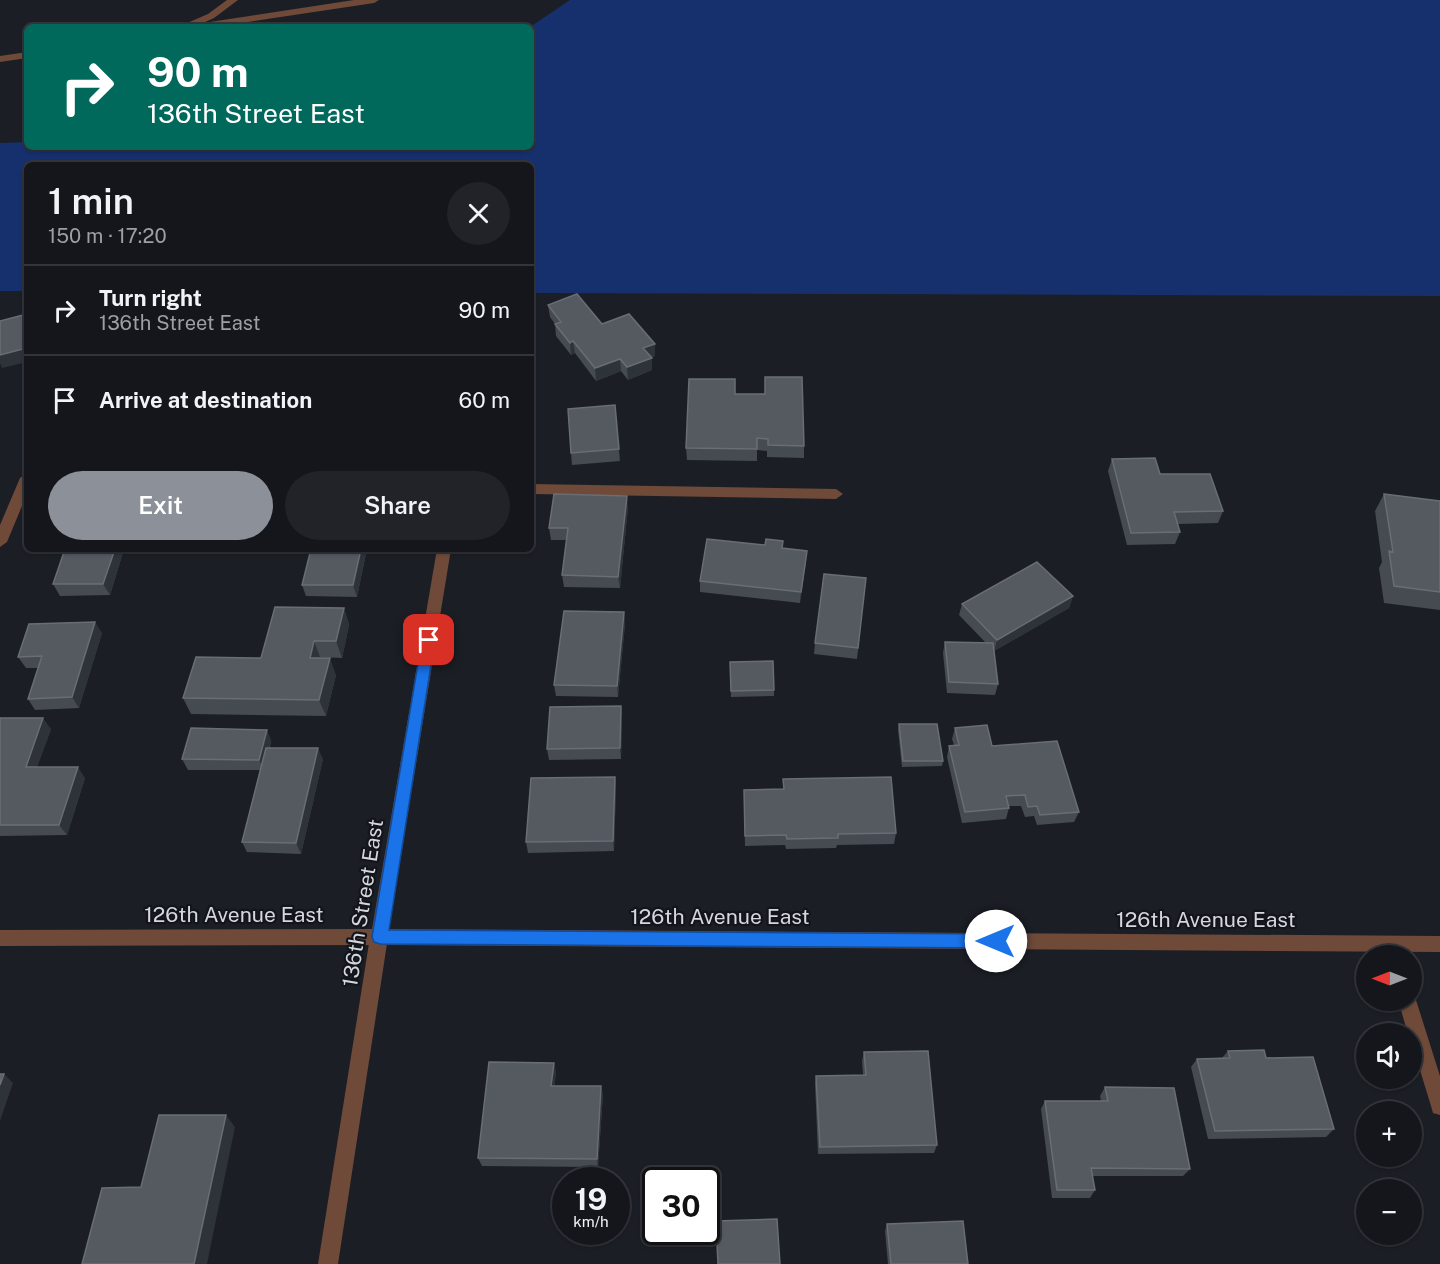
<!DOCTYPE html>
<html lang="en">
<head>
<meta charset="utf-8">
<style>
  :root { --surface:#14161c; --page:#212329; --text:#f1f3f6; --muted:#9d9fa3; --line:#33353b; --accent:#8c9099 }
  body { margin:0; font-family:"Public Sans",sans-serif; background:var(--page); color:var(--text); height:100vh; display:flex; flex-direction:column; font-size:22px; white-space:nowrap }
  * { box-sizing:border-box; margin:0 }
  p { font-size:20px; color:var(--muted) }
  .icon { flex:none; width:33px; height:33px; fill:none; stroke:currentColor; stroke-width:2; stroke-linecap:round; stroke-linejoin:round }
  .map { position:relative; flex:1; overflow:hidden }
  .drawer { position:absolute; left:24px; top:162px; width:510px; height:390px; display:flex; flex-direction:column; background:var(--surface); border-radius:9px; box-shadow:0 2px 4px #0004,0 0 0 2px var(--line) }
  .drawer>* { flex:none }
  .top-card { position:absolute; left:24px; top:24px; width:510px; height:126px; border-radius:9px; box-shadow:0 2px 4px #0004,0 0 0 2px var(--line); background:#00695c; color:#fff; overflow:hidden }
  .needle { width:39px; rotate:270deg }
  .tools { position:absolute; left:1356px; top:945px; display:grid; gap:12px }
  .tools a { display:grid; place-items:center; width:66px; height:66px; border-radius:50%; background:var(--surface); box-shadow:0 2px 4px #0004,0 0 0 2px var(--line); font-size:30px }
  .speed { position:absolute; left:552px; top:1167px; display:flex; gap:12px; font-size:30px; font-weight:700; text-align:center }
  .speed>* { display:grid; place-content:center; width:78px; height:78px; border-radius:50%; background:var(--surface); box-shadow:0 2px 4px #0004,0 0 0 2px var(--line); line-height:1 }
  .speed small { font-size:15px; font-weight:400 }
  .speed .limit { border:3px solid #111; border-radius:9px; background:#fff; color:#111 }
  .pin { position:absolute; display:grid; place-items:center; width:51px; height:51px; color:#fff; margin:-26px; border-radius:12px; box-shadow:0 3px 9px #0006 }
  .me { position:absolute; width:66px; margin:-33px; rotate:270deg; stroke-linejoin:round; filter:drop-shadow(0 0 4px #0008) }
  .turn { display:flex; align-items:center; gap:21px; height:126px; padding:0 24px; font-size:27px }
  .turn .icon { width:78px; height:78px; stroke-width:2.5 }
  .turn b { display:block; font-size:42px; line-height:51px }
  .round { display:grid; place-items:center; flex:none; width:63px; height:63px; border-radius:32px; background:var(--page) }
  .summary { display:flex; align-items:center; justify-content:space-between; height:102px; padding:0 24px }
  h1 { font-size:36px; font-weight:600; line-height:45px }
  .button { display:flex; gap:12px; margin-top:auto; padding:12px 24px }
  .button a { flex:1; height:69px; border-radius:36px; background:var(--accent); color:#fff; font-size:24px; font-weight:600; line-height:69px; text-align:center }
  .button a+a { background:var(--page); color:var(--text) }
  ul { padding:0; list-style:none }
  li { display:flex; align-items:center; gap:18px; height:90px; padding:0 24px; border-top:2px solid var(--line) }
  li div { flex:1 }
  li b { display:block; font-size:22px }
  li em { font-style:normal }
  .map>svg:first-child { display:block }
  .green { fill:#16306d }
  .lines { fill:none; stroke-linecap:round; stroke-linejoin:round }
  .service { fill:#6f4a39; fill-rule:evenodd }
  .minor { fill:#6f4a39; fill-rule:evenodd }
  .tertiary { fill:#6f4a39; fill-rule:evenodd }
  .wall { fill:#464a51 }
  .shaded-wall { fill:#2e3239 }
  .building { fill:#555960; stroke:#696d74; stroke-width:1.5 }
  .route { fill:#1a73e8; stroke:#114b97; stroke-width:1.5 }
  .labels { text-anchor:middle; stroke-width:4.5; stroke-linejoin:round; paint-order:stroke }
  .street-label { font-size:21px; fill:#d5d7dc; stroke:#12151b }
</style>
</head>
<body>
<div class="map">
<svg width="1440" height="1264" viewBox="0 0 1440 1264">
  <rect width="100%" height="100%" fill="#1b1e25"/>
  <!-- green -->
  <path class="green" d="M570,0H1440V296L531,293V165H27V291H0V143L27,142V147H531L530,27Z"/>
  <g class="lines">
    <!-- service -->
    <path class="service" d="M227,0H238L214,18L203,23L354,0H379L374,3L214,27H178L208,14Z
      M27,52V58L0,62V56Z"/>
    <!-- minor -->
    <path class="minor" d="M27,473V494L7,542L0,547V525L20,478Z
      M531,484L836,489L843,494L836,499L531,494Z
      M437,549H451L389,929L1440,936V952L379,945L0,946V930L372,929Z
      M1412,993L1416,1000L1440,1076V1115L1433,1113L1431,1106L1412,1044V1034H1408L1398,1000H1412Z"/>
    <!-- tertiary -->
    <path class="tertiary" d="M379,929L385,931L388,937L338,1264H318L370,937L373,931Z"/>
  </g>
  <!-- wall -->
  <path class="wall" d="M548,305L655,344V356L651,357L652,370L628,380L621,371L596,381L575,353L571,355L556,336L555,324L550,317Z
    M765,377L804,446V458L767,457V451L757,450V461L687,460L686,448L735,394H765Z
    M615,405L620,461L572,465L571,453Z
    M1112,459L1160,474L1223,511L1218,523L1177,524L1180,532L1175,544L1127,545L1108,471Z
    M1384,494L1440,501V610L1384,603L1379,568L1382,562L1375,511Z
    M628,507L620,588L564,587L562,575L567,540H551L549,528Z
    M783,548L806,562L800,603L700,592V581Z
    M124,549L110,595L60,596L53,584Z
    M367,549L357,597L306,596L302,585Z
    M866,578L857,659L814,654L815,643Z
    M1073,596L1069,608L994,651L998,684L995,695L947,693L943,653L945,642L986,643L959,615L962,604Z
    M344,608L349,625L342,658L320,657V658L336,675L326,716L191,714L183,698L261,658Z
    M624,612L625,624L618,697L556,696L554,685Z
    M102,633L79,708L35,710L28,699L38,668H26L18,657Z
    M730,662L774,690V696L731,697Z
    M621,706L622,717L621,759L549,760L547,749Z
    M0,718L51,729L37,767L85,778L67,835L0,836Z
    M899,724L943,761L942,766L902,767L898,730Z
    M955,728L992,746L1079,812L1074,822L1037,825L1034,816L1025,817L1021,806H1008L1009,808L1006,819L962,823L947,757L949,746L954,745L952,739Z
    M271,740L270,748L323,759L301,854L247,852L242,842L260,770H188L182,759Z
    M615,777L616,787L614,851L528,853L526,842Z
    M783,779L896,833L894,844L837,845L836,848L786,849L785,845L745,846L744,790L783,789Z
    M1228,1051L1266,1058L1334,1129L1326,1137L1208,1139L1191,1067L1197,1059L1222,1058Z
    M864,1052L937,1145L934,1153L818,1154L815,1084L816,1076L863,1075L862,1061Z
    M556,1071L554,1086L603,1094L598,1167L482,1166L478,1158Z
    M1105,1087L1190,1169L1183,1176H1092L1095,1190L1090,1198H1052L1041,1109L1045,1101H1101L1100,1096Z
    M887,1224L968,1264H888L885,1231Z"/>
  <!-- shaded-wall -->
  <path class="shaded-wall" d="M573,341L575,353L571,355L570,343Z
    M655,344V356L644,360L643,348Z
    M27,348V362L2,368L0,363V355Z
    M652,358V370L628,380L627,367Z
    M620,359L621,371L596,381L595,368Z
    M627,496L628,507L620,588L618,577Z
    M115,549H124L110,595L103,584Z
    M361,549H367L357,597L353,585Z
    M807,551L806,562L800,603L801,592Z
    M1073,596L1069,608L994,651L997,640Z
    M344,608L349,625L342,658L336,641Z
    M624,612L625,624L618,697L617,686Z
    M95,622L102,633L79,708L72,697Z
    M314,641L320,657L317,674L310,658Z
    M330,658L336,675L326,716L319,700Z
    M621,706L622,717L621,759L620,748Z
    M43,718L51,729L33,778L26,767Z
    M267,730L271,740L264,770L259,760Z
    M318,748L323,759L301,854L296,843Z
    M78,767L85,778L67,835L59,825Z
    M615,777L616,787L614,851L613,841Z
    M554,1063L556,1071L554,1094L551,1086Z
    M4,1074L13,1083L0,1121V1085Z
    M601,1086L603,1094L598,1167L597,1159Z
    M226,1115L235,1127L207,1264H194Z"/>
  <!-- building -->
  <path class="building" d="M577,294L602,324L629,314L655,344L643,348L652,358L627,367L620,359L595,368L573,341L570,343L555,324L561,322L548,305Z
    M27,314V348L0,355V321Z
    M765,377H802L804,446L768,445V439L757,438V449L686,448L689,379H735V394H765Z
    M615,405L619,449L571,453L568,409Z
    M1155,458L1160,474H1210L1223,511L1174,512L1180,532L1131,533L1112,459Z
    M554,494L627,496L618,577L562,575L568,528H549Z
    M1384,494L1440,501V592L1394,586L1389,551L1393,552Z
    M707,539L765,545L766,539L783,541L782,548L807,551L801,592L700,581Z
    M65,549H115L103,584H53Z
    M311,549H361L353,585H302Z
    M1037,562L1073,596L997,640L962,604Z
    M824,574L866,578L858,648L815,643Z
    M275,607L344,608L336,641H314L310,658H330L319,700L183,698L196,657L261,658Z
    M564,611L624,612L617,686L554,685Z
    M95,622L72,697L28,699L42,656L18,657L29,624Z
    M945,642L993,643L998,684L949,682Z
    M773,661L774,690L731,691L730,662Z
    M621,706L620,748L547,749L550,707Z
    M0,718H43L26,767H78L59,825H0Z
    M899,724H937L943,761H903Z
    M987,725L992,746L1057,741L1079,812L1040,815L1037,806L1028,807L1025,795L1006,796L1009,808L965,812L949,746L959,745L955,728Z
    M191,728L267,730L259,760L182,759Z
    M266,748H318L296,843L242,842Z
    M615,777L613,841L526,842L531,778Z
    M891,777L896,833L838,834V838L787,839L786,835L745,836L744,790L784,789L783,779Z
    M1264,1050L1266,1058L1313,1057L1334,1129L1215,1131L1197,1059L1230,1058L1228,1051Z
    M928,1051L937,1145L820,1147L816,1076L866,1075L864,1052Z
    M489,1062L554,1063L551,1086H601L597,1159L478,1158Z
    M0,1074H4L0,1085Z
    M1105,1087L1174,1088L1190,1169L1091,1168L1095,1190H1057L1045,1101H1108Z
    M159,1115H226L194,1264H82L102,1188L141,1187Z
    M777,1219L780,1264H718L716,1221Z
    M963,1221L968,1264H891L887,1224Z"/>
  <!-- route -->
  <path class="route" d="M429,635L435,640L389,930L996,934L1002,936L1004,941L1002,946L996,948L380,944L374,942L372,937L422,640Z"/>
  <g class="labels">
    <!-- street labels -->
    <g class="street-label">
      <text transform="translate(363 903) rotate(-81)" y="7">136th Street East</text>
      <text x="234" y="922">126th Avenue East</text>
      <text x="720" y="924">126th Avenue East</text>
      <text x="1206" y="927">126th Avenue East</text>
    </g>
  </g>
</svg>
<div class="tools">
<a><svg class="needle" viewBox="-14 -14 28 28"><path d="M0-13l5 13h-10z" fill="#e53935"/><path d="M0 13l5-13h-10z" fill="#9d9fa3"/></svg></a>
<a><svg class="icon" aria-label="sound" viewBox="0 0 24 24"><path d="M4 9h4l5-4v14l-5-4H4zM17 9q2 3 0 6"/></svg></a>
<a>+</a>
<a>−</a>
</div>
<div class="speed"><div>19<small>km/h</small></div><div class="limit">30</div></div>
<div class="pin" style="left:429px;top:640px;background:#d93025"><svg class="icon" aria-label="arrive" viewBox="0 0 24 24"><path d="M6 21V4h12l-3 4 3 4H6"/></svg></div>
<svg class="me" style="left:996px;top:941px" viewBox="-20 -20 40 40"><circle r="19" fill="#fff"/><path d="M0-13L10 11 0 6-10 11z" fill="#1a73e8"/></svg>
<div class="top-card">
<div class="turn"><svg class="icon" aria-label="right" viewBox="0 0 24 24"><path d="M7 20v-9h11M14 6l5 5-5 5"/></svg><div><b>90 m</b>136th Street East</div></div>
</div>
<section class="drawer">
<div class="summary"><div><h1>1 min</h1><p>150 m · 17:20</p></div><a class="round"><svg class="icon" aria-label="close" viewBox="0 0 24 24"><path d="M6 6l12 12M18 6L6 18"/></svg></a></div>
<ul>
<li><svg class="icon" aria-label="right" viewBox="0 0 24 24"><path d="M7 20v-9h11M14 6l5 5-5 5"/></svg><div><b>Turn right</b><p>136th Street East</p></div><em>90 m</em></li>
<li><svg class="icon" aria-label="arrive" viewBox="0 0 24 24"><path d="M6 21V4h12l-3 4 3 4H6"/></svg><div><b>Arrive at destination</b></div><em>60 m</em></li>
</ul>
<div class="button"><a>Exit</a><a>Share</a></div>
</section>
</div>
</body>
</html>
